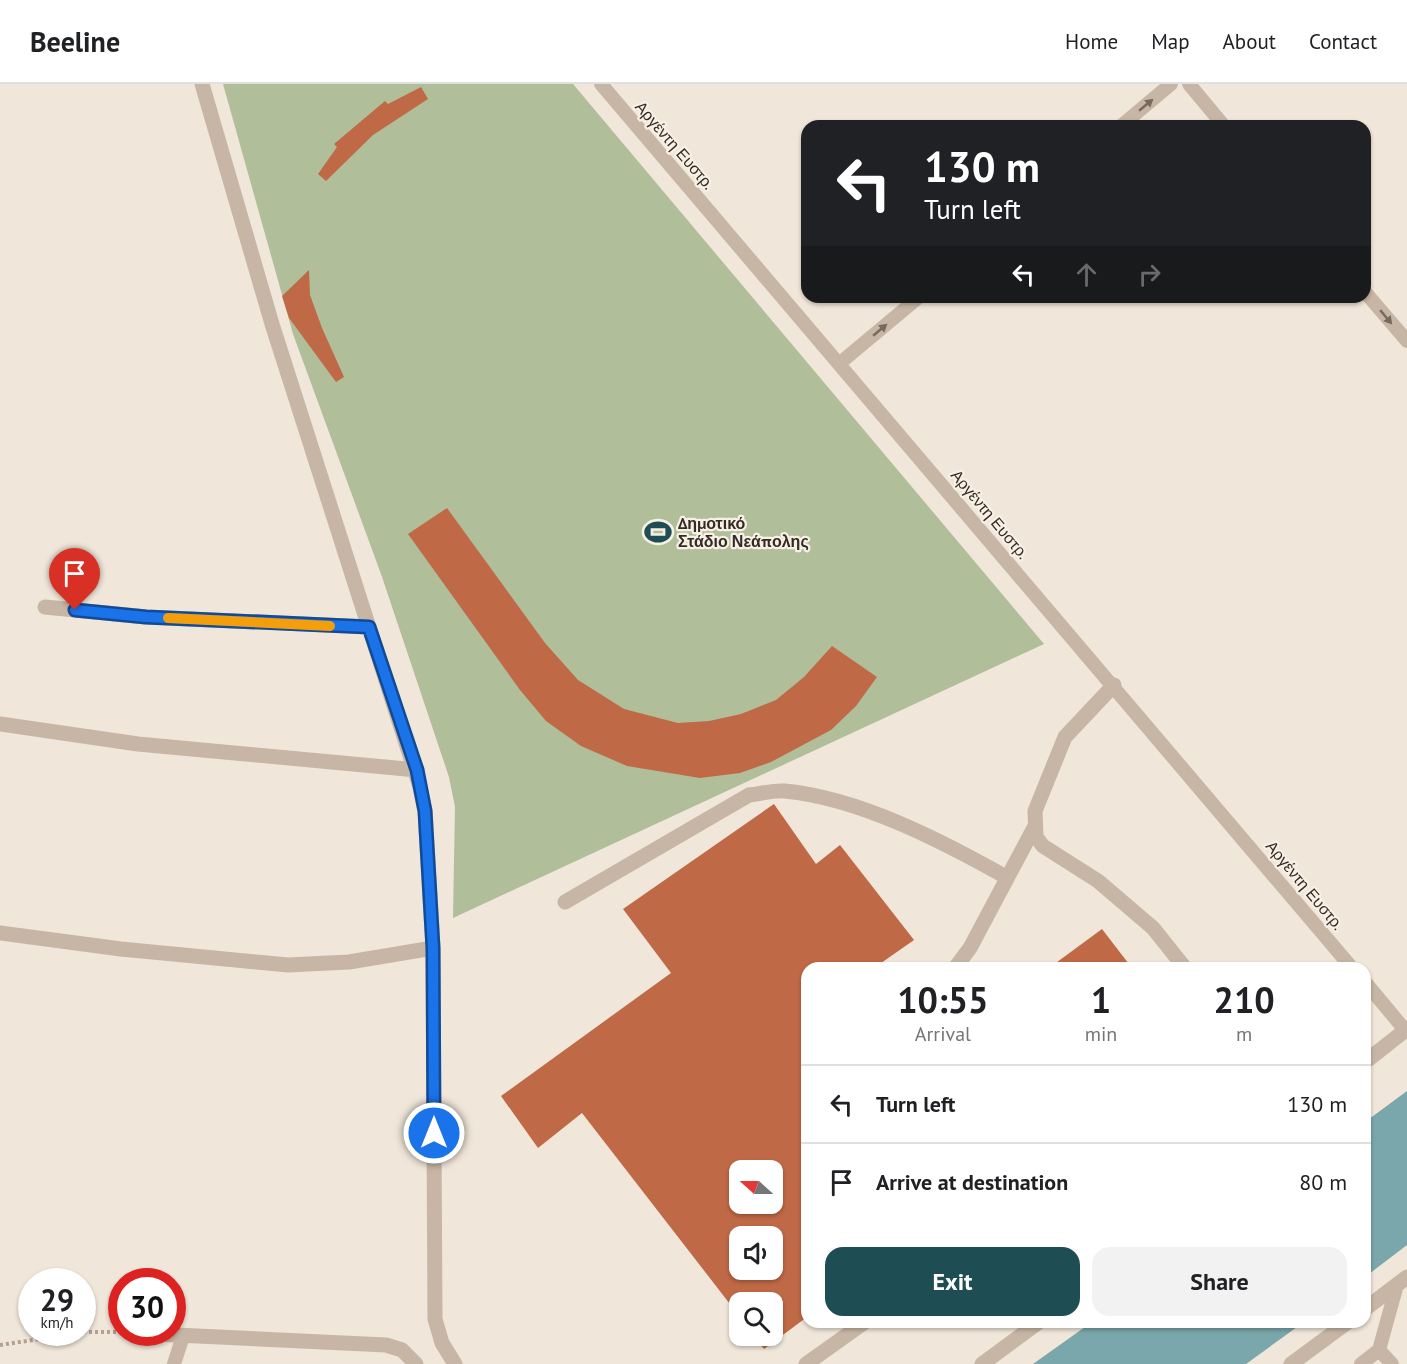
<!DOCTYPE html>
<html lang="en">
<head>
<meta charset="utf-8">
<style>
  :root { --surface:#fff; --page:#f2f2f2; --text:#202124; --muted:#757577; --line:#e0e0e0; --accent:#1e4d53 }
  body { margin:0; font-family:"PT Sans",sans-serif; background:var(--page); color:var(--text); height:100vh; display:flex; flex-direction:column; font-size:22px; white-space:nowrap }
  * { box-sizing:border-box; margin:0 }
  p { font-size:20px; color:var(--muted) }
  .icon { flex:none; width:33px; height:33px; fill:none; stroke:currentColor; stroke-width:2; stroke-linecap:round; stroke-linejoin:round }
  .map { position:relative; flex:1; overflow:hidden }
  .sheet { position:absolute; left:801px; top:878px; width:570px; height:366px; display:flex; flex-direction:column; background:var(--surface); border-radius:18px; box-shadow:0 2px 4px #0004 }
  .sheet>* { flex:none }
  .hud { position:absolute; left:801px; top:36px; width:570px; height:183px; border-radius:18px; box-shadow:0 2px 4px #0004; background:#202124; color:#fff; overflow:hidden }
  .needle { width:39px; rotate:291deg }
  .controls { position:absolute; left:729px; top:1076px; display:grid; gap:12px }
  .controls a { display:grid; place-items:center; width:54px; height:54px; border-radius:12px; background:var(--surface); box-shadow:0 2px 4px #0004; font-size:30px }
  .speed { position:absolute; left:18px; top:1184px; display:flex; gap:12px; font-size:30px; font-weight:700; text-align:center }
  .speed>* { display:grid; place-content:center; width:78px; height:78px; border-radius:50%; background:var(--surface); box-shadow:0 2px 4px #0004; line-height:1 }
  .speed small { font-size:15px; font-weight:400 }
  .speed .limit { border:9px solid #d22; background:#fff; color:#111 }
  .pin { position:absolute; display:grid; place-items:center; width:51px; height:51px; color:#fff; margin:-62px -26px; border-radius:50% 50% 50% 0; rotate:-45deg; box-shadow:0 0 6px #0007 }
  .pin .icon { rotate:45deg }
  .me { position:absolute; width:66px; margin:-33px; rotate:0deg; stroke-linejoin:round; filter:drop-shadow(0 0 4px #0008) }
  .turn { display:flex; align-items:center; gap:21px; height:126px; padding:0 24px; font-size:27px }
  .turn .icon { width:78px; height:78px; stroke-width:2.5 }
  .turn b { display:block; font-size:42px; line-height:51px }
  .lanes { display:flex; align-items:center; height:57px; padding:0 24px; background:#0003; justify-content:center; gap:30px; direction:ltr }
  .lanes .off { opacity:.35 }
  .eta { display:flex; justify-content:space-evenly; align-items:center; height:102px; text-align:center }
  .eta b { font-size:36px; font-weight:700; line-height:42px }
  .action { display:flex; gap:12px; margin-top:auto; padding:12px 24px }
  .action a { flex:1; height:69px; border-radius:18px; background:var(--accent); color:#fff; font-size:24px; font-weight:700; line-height:69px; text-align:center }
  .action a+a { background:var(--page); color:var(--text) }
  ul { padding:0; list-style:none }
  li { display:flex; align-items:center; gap:18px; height:78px; padding:0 24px; border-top:2px solid var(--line) }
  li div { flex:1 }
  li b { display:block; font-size:22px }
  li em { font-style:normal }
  header { display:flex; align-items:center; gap:36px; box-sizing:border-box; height:84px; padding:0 30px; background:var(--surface); border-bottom:2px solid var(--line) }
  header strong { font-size:28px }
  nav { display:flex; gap:33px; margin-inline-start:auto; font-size:21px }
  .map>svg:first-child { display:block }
  .green { fill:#b0be9a }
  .water { fill:#79a7ab }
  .building { fill:#c06946; fill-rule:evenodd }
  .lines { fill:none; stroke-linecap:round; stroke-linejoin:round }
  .path { stroke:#b3a090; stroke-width:4; stroke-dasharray:3 3; stroke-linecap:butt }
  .service { stroke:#c7b6a5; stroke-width:14 }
  .minor { stroke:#c7b6a5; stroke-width:15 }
  .oneway { fill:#766a5f }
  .route-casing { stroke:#114b97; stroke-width:15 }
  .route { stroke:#1a73e8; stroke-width:10 }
  .slow { stroke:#f59e0b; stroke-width:10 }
  .labels { text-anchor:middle; stroke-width:4.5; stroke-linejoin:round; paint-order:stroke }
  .street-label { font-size:16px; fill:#332b26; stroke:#f8f0e5 }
  .poi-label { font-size:16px; font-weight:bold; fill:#332b26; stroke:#f8f0e5; text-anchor:start }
</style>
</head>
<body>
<header>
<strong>Beeline</strong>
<nav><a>Home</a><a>Map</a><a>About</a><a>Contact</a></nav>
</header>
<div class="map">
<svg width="1407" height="1280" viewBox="0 0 1407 1280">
  <rect width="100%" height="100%" fill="#f0e6d9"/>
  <!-- green -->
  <path class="green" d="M223,0H573L1044,560L453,834L455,723L449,693L381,490L293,250Z"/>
  <!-- water -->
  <path class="water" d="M1407,1007V1161L1365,1193V1038Z
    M1092,1238H1304L1246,1280H1033Z"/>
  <!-- building -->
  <path class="building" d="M421,3L428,15L373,51L326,97L318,90L337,63L334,60L385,17L388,20Z
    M309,186L310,211L322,244L344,293L336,298L289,234L282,212Z
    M447,424L545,559L578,596L624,625L678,639L709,637L741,630L776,616L804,593L832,562L877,593L856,622L831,646L771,678L740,689L700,694L627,682L581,662L546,637L520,606L408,450Z
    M774,720L816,780L840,761L914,856L874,884H807V1233L764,1265L753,1251H772V1218H740V1233L582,1029L538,1064L501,1012L671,889L623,825ZM740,1086H772V1119H740ZM740,1152H772V1185H740Z
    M1102,845L1132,884H1049Z"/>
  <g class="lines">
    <!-- path -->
    <path class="path" d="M0,1261L86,1248H122"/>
    <!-- service -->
    <path class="service" d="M601,0L1352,884
      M1189,0L1224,42
      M1121,42L1171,0
      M1365,208L1407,257
      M840,279L919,213
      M1365,898L1405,946
      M1379,1266L1392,1280
      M174,1280L183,1252
      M1361,1280L1379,1266L1397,1201"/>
    <!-- minor -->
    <path class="minor" d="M202,0L272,240L420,703L425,727L433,864L435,1235L442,1259L455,1280
      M45,523L146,533L369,543
      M1114,601L1065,653L1035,727L1036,753L1043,762L1098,797L1153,844L1185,884
      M0,640L138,660L417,686
      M565,818L749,711C760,710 773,706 785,707C859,714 942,757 1006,793
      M0,849L121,865L288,881L349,878L433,864
      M955,884L970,864L1035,742
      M1365,978L1407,945
      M1365,1225L1407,1193
      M155,1250L386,1261L402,1266L416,1280
      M806,1280L865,1238
      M982,1280L1039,1238
      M1291,1280L1348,1238"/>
  </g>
  <!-- one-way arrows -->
  <defs><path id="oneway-solid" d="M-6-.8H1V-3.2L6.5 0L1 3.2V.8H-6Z" transform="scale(1.5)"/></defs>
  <g class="oneway">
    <use href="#oneway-solid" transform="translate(1146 21) rotate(-40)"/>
    <use href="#oneway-solid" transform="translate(1386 233) rotate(50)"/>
    <use href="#oneway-solid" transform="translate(880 246) rotate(-40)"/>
  </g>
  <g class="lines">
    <defs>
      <path id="route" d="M75,526L146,533L369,543L417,686L425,727L433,864L434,1049"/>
    </defs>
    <!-- route casing -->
    <use href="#route" class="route-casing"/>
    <!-- route -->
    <use href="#route" class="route"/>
    <!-- slow -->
    <path class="slow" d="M168,534L330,542"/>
  </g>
  <!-- icons -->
  <defs>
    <symbol id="stadium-bare" viewBox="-9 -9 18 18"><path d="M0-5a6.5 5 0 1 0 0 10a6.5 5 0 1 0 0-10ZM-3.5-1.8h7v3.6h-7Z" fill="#1e4d53" stroke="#f8f0e5" stroke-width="2.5" paint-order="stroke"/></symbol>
  </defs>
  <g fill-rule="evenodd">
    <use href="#stadium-bare" x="639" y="429" width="38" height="38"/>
  </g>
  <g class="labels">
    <!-- street labels -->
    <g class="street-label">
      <text transform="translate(675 61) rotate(49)" y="6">Αργέντη Ευστρ.</text>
      <text transform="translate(990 430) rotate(50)" y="6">Αργέντη Ευστρ.</text>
      <text transform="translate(1305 801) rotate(50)" y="6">Αργέντη Ευστρ.</text>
    </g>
    <!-- poi labels -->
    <g class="poi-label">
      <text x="678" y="445">Δημοτικό<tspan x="678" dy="18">Στάδιο Νεάπολης</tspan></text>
    </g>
  </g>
</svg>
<div class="controls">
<a><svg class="needle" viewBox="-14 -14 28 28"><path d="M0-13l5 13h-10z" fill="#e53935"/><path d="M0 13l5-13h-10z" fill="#757577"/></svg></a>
<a><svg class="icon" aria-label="sound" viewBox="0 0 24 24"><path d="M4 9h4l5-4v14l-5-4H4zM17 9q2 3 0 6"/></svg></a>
<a><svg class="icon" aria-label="search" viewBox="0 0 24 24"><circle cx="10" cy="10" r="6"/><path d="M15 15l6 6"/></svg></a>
</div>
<div class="speed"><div>29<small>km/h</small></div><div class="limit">30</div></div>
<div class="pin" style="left:75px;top:526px;background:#d93025"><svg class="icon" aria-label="arrive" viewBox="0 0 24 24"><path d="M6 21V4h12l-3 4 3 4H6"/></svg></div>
<svg class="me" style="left:434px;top:1049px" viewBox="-20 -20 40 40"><circle r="17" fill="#1a73e8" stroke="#fff" stroke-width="3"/><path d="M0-11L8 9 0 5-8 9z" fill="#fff"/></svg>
<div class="hud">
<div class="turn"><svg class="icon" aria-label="left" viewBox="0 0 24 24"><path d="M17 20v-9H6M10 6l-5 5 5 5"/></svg><div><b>130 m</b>Turn left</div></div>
<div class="lanes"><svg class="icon" aria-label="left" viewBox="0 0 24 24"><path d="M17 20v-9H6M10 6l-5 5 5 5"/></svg><svg class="icon off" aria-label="ahead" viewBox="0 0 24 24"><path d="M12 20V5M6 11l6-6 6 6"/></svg><svg class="icon off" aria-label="right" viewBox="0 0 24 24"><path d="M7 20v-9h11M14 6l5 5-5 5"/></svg></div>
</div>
<section class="sheet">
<div class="eta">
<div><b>10:55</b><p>Arrival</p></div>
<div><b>1</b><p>min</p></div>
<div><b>210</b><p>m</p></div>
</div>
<ul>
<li><svg class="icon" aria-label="left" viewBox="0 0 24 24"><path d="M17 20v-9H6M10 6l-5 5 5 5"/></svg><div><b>Turn left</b></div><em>130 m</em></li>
<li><svg class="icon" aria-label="arrive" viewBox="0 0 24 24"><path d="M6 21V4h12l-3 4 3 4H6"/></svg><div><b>Arrive at destination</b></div><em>80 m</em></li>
</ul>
<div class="action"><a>Exit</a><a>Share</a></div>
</section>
</div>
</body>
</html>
